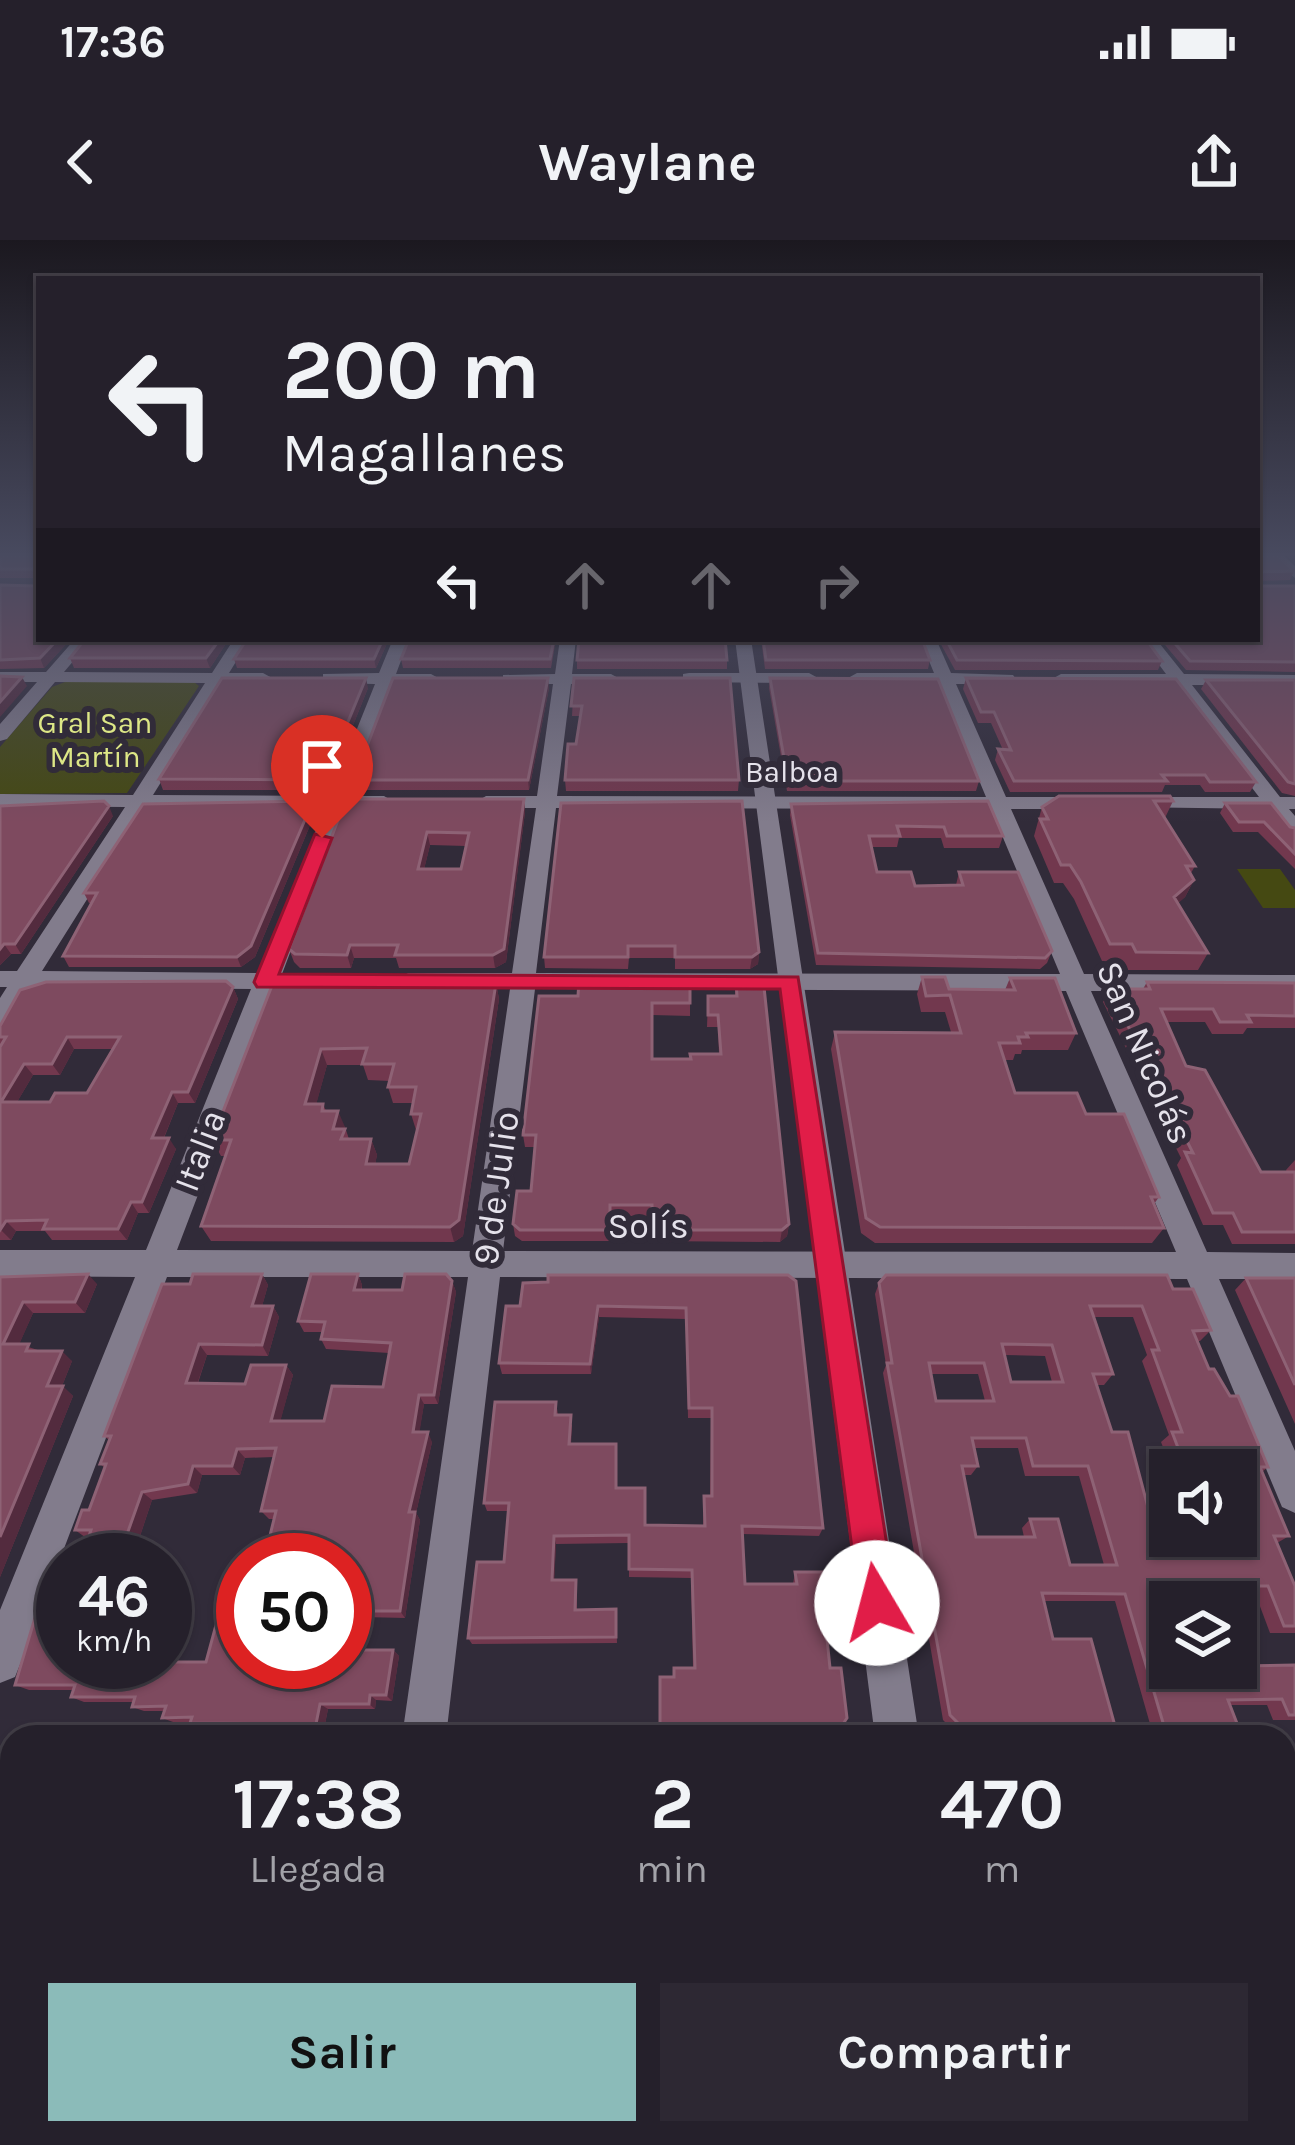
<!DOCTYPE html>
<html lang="es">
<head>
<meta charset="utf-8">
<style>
  :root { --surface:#25202b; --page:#2d2833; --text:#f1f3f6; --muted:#a3a3a9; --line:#423e47; --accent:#8bbbb9 }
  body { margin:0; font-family:Karla,sans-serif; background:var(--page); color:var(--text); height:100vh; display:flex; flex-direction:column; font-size:45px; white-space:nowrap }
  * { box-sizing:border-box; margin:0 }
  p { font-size:39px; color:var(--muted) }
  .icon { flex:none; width:66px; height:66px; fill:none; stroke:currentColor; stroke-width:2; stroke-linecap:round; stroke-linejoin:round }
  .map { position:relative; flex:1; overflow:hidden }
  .panel { position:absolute; left:0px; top:1485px; width:1296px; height:420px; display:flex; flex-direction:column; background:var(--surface); border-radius:36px 36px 0 0; box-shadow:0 3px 9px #0004,0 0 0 3px var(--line) }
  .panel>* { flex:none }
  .guide { position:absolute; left:36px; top:36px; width:1224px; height:366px; border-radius:0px; box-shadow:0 3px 9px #0004,0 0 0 3px var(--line); background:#25202b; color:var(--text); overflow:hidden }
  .fabs { position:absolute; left:1149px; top:1209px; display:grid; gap:24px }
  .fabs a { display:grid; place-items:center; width:108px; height:108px; border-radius:0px; background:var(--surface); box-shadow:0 3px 9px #0004,0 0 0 3px var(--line); font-size:60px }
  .speed { position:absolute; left:36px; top:1293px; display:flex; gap:24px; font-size:60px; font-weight:700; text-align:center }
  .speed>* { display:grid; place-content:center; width:156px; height:156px; border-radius:50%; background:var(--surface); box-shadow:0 3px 9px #0004,0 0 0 3px var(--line); line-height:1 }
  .speed small { font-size:30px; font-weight:400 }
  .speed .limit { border:18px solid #d22; background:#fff; color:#111 }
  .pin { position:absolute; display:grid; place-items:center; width:102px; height:102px; color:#fff; margin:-123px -51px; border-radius:50% 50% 50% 0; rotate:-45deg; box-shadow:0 0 12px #0007 }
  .pin .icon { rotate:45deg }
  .me { position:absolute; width:132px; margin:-66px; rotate:352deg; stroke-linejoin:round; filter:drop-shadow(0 0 9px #0008) }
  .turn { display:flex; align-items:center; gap:42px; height:252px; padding:0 48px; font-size:54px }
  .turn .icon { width:156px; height:156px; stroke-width:2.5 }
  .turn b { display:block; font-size:84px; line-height:102px }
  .lanes { display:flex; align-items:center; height:114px; padding:0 48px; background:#0003; justify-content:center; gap:60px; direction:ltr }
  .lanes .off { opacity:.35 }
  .eta { display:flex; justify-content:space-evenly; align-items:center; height:204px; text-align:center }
  .eta b { font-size:72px; font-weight:700; line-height:84px }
  .cta { display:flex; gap:24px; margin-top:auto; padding:24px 48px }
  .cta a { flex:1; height:138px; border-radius:0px; background:var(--accent); color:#111; font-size:48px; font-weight:700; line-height:138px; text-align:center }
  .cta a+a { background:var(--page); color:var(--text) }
  .status { display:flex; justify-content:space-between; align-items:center; height:84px; padding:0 60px; background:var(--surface); direction:ltr }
  .status svg { height:33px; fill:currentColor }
  header { display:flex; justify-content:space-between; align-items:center; height:156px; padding:0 48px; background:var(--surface); font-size:54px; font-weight:700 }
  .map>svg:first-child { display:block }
  .green { fill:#454912 }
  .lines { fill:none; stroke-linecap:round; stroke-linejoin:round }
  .street { fill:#827c8c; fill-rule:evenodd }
  .secondary { fill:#827c8c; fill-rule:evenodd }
  .wall { fill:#72384e; fill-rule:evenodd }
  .shaded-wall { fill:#532b3e }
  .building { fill:#7e4a5f; stroke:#8e6275; stroke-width:3; fill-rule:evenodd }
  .route { fill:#e11d48; stroke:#92132f; stroke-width:3 }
  .labels { text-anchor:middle; stroke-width:12; stroke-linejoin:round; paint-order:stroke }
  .far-park-label { font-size:30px; fill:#dde786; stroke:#312b39 }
  .far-street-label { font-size:30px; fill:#e5e2eb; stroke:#312b39 }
  .street-label { font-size:36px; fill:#e5e2eb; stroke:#312b39 }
</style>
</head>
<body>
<div class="status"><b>17:36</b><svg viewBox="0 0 49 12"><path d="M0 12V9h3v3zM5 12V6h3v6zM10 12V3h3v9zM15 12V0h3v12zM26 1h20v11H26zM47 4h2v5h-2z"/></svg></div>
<header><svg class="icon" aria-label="back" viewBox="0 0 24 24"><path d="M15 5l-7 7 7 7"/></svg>Waylane<svg class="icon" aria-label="share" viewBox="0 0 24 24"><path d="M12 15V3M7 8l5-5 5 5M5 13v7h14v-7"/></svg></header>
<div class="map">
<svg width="1295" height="1905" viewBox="0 0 1295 1905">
  <rect width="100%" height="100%" fill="#312b39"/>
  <!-- green -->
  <path class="green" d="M65,442H194L199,446L127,553L0,554V507L52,447Z
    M1237,629H1280L1295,650V668H1263Z"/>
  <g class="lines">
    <!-- street -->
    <path class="street" d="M1269,316H1284L1295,326V338Z
      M75,399H92L64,432L212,433L234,399H250L229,433H263L272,438L263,443H223L153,555L330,556L375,444L329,443L323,442V434L379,433L393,399H409L396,434H431L440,439L431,444H392L350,556H384L394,562L384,568H345L282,734H312L324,742L312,750H276L177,1010L472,1011L510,749H408L396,741L408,733H512L536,568H486L476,562L486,556H537L553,444H509L503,443V435L555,434L560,399H576L572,434H611L620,439L611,444H571L557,556L986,557L939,444L857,443L848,438L857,433H934L920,399H936L951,433L1013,435L1016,439L1007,444H956L1006,557H1086L1096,563L1086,569H1011L1084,734L1295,735V751H1091L1207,1012L1295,1013V1039H1219L1295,1211V1273L1282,1267L1187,1039L500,1037L446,1497H402L468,1037H167L21,1422L15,1437L0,1443V1370L135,1037L0,1036V1010H146L251,749L32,747L9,784L0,787V758L7,747H0V731H17L125,567L0,566V554L133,555L205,443L55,442L7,499L0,501V484L37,442H0V432H46ZM145,567L325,568L258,733L42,731ZM556,568L991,569L1060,734L536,733ZM535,749L1066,751L1176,1012L503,1011Z
      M1140,399H1156L1184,434L1295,435V445H1192L1280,557H1295V569H1289L1295,576V596L1288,594L1268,569L1127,567L1124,563L1134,557H1259L1174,445L1061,444L1052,439L1061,434H1166Z
      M689,433H809L818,438L809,443L683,442V434Z
      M0,1508H12V1552H0Z
      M1284,1510H1295V1554H1284Z
      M346,1893H400L399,1905H345Z"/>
    <!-- secondary -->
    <path class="secondary" d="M735,399H751L919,1497H875Z
      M925,1893H979L980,1905H926Z"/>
  </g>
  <!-- wall -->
  <path class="wall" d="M0,316H39V399H71L44,428L0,429V345L35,346L38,338H0Z
    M1257,316L1294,331L1290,340L1258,341V346H1295V432L1186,430L1160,399H1257Z
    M85,399H229L210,428H74L70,418Z
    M389,399L376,428H237L234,419Z
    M556,399L551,428H403L401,419Z
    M761,399H922L930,420L928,429H765Z
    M938,399H1146L1162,421L1158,430H955Z
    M577,420H727V429H577Z
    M574,438L739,540L738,551H566L565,540L576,504L580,476H572Z
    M770,438L979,541L976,551H787L769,448Z
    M966,438L1256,542L1250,552H1205L1200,545H1165L1162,552H1010L995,520L998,509L1003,510L991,483H978L963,449Z
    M1206,440H1295V556L1282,553L1201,449Z
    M368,448L327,550H163L159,539Z
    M549,448L529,550H356L354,540Z
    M346,559H524L525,572L506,722L495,728H399L396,718H354L351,728H300L294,722L289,709ZM430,605L466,606L461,629H424Z
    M1173,561L1165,578L1195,626L1191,633L1194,640L1185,657L1178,663L1208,713L1198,730H1128L1124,722L1102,721L1074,659L1063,643H1054L1034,596L1042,567Z
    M561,563L759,712L758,724L750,729H675V718H629L628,729L545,728L544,717Z
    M1225,563L1295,588V629L1258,592H1233L1220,573Z
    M791,564L1003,596L999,608H944L941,598H899L897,607H871L877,632L915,646L956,645L959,632L1052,711L1047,723L1040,729L816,725L790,575Z
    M0,566L113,576L21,714H11L0,725Z
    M316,571L255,717L241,727H69L63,716L91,663H89L84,653Z
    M922,737L949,749L1005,750L1010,738L1076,793L1068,810H1022L1021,814H1015L1013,820H1005L1015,853L1086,874L1159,957L1154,964L1164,988L1152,1003H875L861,993L831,809L835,792H951L945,772H921L917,754Z
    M736,742L789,984L787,996L780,1002L652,1001V976H611L610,1001H522L515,996L513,984L531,951L535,907H525L523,895L578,756L690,743V776L652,775V819H691L719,814L718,787H707L708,756H735Z
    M1147,742L1295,743V788H1247L1243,794H1212L1205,782H1167L1186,826L1261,932H1287L1286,930L1295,920V1004H1232L1223,985H1203L1177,925L1181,918L1103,762L1109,749H1143Z
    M273,743H496L499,759L463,996L454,1002L211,1001L201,986L226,916H221L212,900ZM327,825H363L368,840L390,841L388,847L393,863H413L411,874L416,890H417L409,924H375L377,915L371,899H349L345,887L326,871L323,864H316Z
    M233,747L238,759L195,863H178L164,898L176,909L149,973H138L127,1000H52L45,991H16L11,1000H0V786ZM74,809H113L87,853L50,862H17L33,835H60Z
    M262,1034L268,1045L262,1066H273L279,1077L268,1116L207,1115L198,1143L245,1144L286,1125L293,1135L280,1181H324L383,1147L389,1113L326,1109L321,1099L322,1092H304L298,1081L358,1034L362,1045V1050H402L452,1041L456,1052L438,1164H424L419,1192L432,1202L416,1273L420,1280L405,1378L363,1377L357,1410H393L399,1416L392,1461L376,1460L375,1469H328L324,1489L201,1488L190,1482H173L162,1478L164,1471H144L132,1467L134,1462H84L71,1457L73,1450H29L15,1445L186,1387L176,1422H243L274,1279H269L261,1271L274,1217L245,1218L240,1235H202L197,1253L152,1260L136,1308L99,1307L75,1290L89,1270L105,1228L100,1224L109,1200L104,1196L190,1044Z
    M788,1035L823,1288L819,1296L742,1294L745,1344H793L795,1332L834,1379L830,1385H826L830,1428L841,1487L837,1491L660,1490V1437H673L693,1428L691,1338L629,1337V1303L556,1304L554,1340L577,1347V1370L616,1369L617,1403L472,1404L468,1398L504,1322L508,1271H487L484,1263L556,1162L558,1175L572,1185L571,1204L616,1248L645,1285L703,1286L704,1256H710L711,1178H688L686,1079L599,1077L591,1134H502L499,1123L520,1066Z
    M0,1037L97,1044L85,1073H33L19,1104L72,1121L62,1146L73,1156L0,1337Z
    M1246,1038H1295V1184L1235,1050Z
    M879,1043L1173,1049L1211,1090L1200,1101H1198L1209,1129L1268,1227L1262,1232L1289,1296L1277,1303L1295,1346V1393H1270L1255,1353L1207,1354L1199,1359L1170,1362V1379H1168L1170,1428L1295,1425V1480H1273L1267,1465H1230L1238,1486L1223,1491H1152L1115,1361H1044L1053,1399L1115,1486L1104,1491L953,1490L943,1480L883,1133L886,1125L875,1054ZM1094,1077H1133L1147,1115L1142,1121L1169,1195L1161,1202L1172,1230H1236V1296L1150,1275L1112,1192L1097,1145H1104L1113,1134ZM1004,1115L1045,1116L1052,1142H1011ZM931,1134H978L985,1161H936ZM974,1208H1018L1025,1236H1079L1104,1325H1070L1030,1279L1022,1288L1024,1297H976L964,1235H971L978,1226Z
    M0,1801L12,1802V1846H0Z
    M411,1893H895L896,1905L639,1899Z
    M1014,1893H1284L1295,1905H1016Z"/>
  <!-- shaded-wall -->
  <path class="shaded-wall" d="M58,399H71L44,428L40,418Z
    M220,399H229L210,428L206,418Z
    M383,399H389L376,428L374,419Z
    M22,437L27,446L0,477V462Z
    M366,438L368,448L327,550L324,540Z
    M548,438L549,448L529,550L528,540Z
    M524,559L525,572L506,722L495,728L493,715Z
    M313,561L316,571L255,717L241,727L237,717Z
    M109,566L113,576L21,714L15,704Z
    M427,592L430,605L421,642L418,629Z
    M1194,640L1185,657L1166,674L1174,657Z
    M4,704L11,714L0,725V709Z
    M350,705L354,718L351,728L347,715Z
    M759,712L758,724L750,729L752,717Z
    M496,743L499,759L463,996L454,1002L450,987Z
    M233,747L238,759L195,863L188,852Z
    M67,797L74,809L60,835L52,824Z
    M321,809L327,825L312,880L305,864Z
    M24,824L33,835L10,874L1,862Z
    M172,852L178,863L159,909L152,898Z
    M338,871L345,887L340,905L333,889Z
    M169,898L176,909L149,973L142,962Z
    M371,899L377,915L372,940L366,924Z
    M131,962L138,973L127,1000L118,989Z
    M6,981L16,991L11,1000L1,990Z
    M789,984L787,996L780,1002L782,990Z
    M88,1034L97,1044L85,1073L75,1062Z
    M262,1034L268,1045L259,1077L252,1066Z
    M358,1034L362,1045L359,1061L354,1050Z
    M452,1041L456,1052L438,1164L434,1155Z
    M23,1062L33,1073L15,1114L3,1104Z
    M273,1066L279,1077L268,1116L262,1105Z
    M598,1066L599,1077L591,1134L590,1124Z
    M199,1104L207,1115L194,1153L186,1143Z
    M62,1111L72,1121L58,1156L47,1146Z
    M286,1125L293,1135L278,1190L271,1181Z
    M63,1146L73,1156L0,1337V1297Z
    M419,1155L424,1164L418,1202L413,1192Z
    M428,1192L432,1202L416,1273L420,1280L405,1378L400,1371L409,1272Z
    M237,1209L245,1218L240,1235L232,1226Z
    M193,1226L202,1235L197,1253L188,1244Z
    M142,1252L152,1260L136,1308L125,1300Z
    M554,1296L556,1304L554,1347L552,1340Z
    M357,1371L363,1377L356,1416L349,1410Z
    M176,1381L186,1387L175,1428L164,1422Z
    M393,1410L399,1416L392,1461L386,1455Z
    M370,1455L376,1460L375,1469L369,1464Z
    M320,1464L328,1469L324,1489L316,1484Z
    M4,1655H12V1672H0Z
    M316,1893H328L326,1905H314Z"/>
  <!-- building -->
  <path class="building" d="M0,316H39V333L35,329H0Z
    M1257,316H1278L1294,331L1258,332V346H1295V422L1190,421L1171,399H1257Z
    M39,336V399H58L40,418L0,420V345L35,346Z
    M85,399H220L206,418H70Z
    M247,399H383L374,419H234Z
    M409,399H554L550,419H401Z
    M579,399H725L727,420H577Z
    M763,399H922L930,420H766Z
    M946,399H1146L1162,421L957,420Z
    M0,436L22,437L0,462Z
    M222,438H366L324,540L159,539Z
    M393,438H548L528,540H354Z
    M574,438H730L739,540H565L568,504H576L582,466H571Z
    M770,438L938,439L979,541H788Z
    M966,438L1176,439L1256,542H1210L1205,535H1162L1167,541H1014L998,509L1011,510L994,472H981Z
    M1206,440H1295V544L1288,542Z
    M1059,556H1170L1173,561H1154L1195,626H1186L1194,640L1174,657L1208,713L1136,712L1132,704H1110L1081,642L1070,625H1061L1040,579H1048L1042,567Z
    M346,559H524L504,709L493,715H395L398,705H350L347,715L295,714L289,709ZM427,592L469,593L461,629H418Z
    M104,561L109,566L15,704H4L0,709V566Z
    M313,561L251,706L237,717L63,716L97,653H84L143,564Z
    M742,561L759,712L752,717H675V706H628V717H544L561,563Z
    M988,561L1003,596H947L944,587L897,586L900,596H869L877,632H911L915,646L963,645L959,632H1018L1052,711L1045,718L818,713L791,564Z
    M1225,563H1271L1290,587L1295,588V614L1264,582H1239Z
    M285,736L448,737L437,743H496L459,980L450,987L201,986L231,900H212L273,743ZM367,808L362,824H394L388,847H416L411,874H421L409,924H366L371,899H341L345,889H333L338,871H322L323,864H305L321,809Z
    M922,737H945L949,749L1015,750L1010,738H1055L1076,793H1026L1028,797H1018L1020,803H999L1015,853H1077L1086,874H1124L1159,957H1151L1164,988L880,987L866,978L835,792L961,793L950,755L926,756Z
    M226,741L233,747L188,852H172L152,898H169L142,962H131L118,989H43L47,980L6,981L0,990V807L6,797H0V786L20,750L46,742ZM67,797H120L87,853H55L50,862H1L24,824H52Z
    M579,741L690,743V763H652V819H691L690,814H721L718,775H708V756H737L736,742L764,747L789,984L782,990H652V965H610V990H520L513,984L517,951H531L536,895H523L539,756H578Z
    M1147,742L1295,743V776L1247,775L1251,782H1220L1213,769H1161L1186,826L1205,830L1261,932H1295V992H1242L1233,973H1213L1185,912L1193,913L1109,749H1150Z
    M88,1034L75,1062H23L3,1104H29L26,1111H62L47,1146H63L0,1297V1037Z
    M193,1034H262L252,1066H273L262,1105L199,1104L186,1143L245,1144L251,1125H286L271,1181H324L332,1146L383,1147L391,1103L321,1099L325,1082L298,1081L311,1034H358L354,1050H402L405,1034H446L452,1041L434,1155H419L413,1192H428L409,1272H415L400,1371H357L349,1410H393L386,1455H370L369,1464H320L316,1484L190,1483L192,1477L162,1478L166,1466L132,1467L135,1457H71L75,1445H15L37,1371H63V1422H206L216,1385H243V1422H345V1320H264L276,1271H261L276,1208L237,1209L232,1226H193L188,1244L142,1252L125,1300L88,1299L91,1290H75L82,1270H89L106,1224H100L111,1196H104L162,1044H190Z
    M548,1035H788L796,1041L823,1288L742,1286L745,1344H797L795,1332H827L834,1379H825L830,1428H841L847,1478L841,1487L660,1486V1437H674V1428H695L692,1330L629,1329V1295L554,1296L552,1340H576L575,1370L616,1369V1397L468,1398L477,1322H504L509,1263H484L495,1162H556L555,1175H571L569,1204H616V1248H645V1285L705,1286L704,1256H712V1168H689L686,1068L598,1066L590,1124L499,1123L506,1066H520L523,1043L548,1042Z
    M886,1035H1167L1173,1049H1193L1211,1090L1193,1091L1209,1129H1214L1230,1156H1238L1268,1227H1260L1289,1296H1274L1295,1346V1386H1284L1268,1346H1207L1209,1353H1197L1200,1362H1170V1372H1166L1170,1384V1428H1236V1426L1295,1425V1475H1289L1282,1459L1228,1460L1238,1486H1164L1125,1354L1042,1353L1053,1399H1091L1115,1486L960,1485L950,1475L887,1123H892L879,1043ZM1090,1066H1142L1159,1110H1152L1182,1192H1172L1185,1226L1224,1227L1225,1230H1236V1257L1243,1275H1236V1296H1170V1275H1150L1128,1192H1112L1093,1134H1113ZM1002,1104L1052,1105L1063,1142H1011ZM929,1123H984L994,1161H936ZM972,1198H1026L1033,1226H1088L1117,1325H1070L1058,1279H1030L1035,1297H976L962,1226H978Z
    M1246,1038H1295V1145Z
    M165,1381H176L165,1418Z
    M0,1573H12V1655H4L0,1666Z
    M1284,1584L1295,1585V1905H1032L1030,1893H1284Z
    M0,1807H12V1846H0Z
    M75,1893H316L314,1905H72Z
    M411,1893H693L694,1900H761L760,1893H895L896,1905H639V1899H552V1905H410Z"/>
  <!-- sky -->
  <linearGradient id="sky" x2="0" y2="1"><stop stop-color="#1b181f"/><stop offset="0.54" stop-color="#484a5f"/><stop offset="1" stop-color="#484a5f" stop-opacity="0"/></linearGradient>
  <rect width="1295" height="583" fill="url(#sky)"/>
  <!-- route -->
  <path class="route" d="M315,594L332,598L279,734L798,737L896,1363L890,1376L877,1381L864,1376L859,1363L780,749L257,747L254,742Z"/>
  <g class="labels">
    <!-- far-park labels -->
    <g class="far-park-label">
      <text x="95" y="493">Gral San<tspan x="95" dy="34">Martín</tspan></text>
    </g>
    <!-- far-street labels -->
    <g class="far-street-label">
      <text x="792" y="542">Balboa</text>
    </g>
    <!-- street labels -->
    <g class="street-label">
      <text transform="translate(1146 812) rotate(67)" y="13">San Nicolás</text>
      <text transform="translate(199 910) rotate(-69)" y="13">Italia</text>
      <text transform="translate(495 948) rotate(-82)" y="13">9 de Julio</text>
      <text x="648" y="998">Solís</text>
    </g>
  </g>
</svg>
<div class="fabs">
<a><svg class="icon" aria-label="sound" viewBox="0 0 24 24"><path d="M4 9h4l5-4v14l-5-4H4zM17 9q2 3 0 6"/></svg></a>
<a><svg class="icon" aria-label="layers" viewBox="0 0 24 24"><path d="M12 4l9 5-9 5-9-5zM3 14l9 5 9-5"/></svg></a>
</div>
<div class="speed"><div>46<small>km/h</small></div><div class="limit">50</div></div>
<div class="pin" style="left:322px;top:598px;background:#d93025"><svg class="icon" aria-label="arrive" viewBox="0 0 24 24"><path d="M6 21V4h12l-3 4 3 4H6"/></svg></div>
<svg class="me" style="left:877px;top:1363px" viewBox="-20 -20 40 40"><circle r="19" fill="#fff"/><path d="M0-13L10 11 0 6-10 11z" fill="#e11d48"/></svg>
<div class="guide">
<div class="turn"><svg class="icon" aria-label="left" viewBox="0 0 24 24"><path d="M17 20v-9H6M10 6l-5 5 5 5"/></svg><div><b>200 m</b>Magallanes</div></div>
<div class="lanes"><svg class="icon" aria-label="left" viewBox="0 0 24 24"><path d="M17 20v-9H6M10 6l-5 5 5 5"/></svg><svg class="icon off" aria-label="ahead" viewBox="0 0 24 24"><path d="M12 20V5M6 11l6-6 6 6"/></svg><svg class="icon off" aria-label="ahead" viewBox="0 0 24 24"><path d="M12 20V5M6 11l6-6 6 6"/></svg><svg class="icon off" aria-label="right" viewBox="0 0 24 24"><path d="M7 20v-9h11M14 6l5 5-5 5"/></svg></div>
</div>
<section class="panel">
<div class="eta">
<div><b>17:38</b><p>Llegada</p></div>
<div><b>2</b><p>min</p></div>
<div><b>470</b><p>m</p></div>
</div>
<div class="cta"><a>Salir</a><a>Compartir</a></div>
</section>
</div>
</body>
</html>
